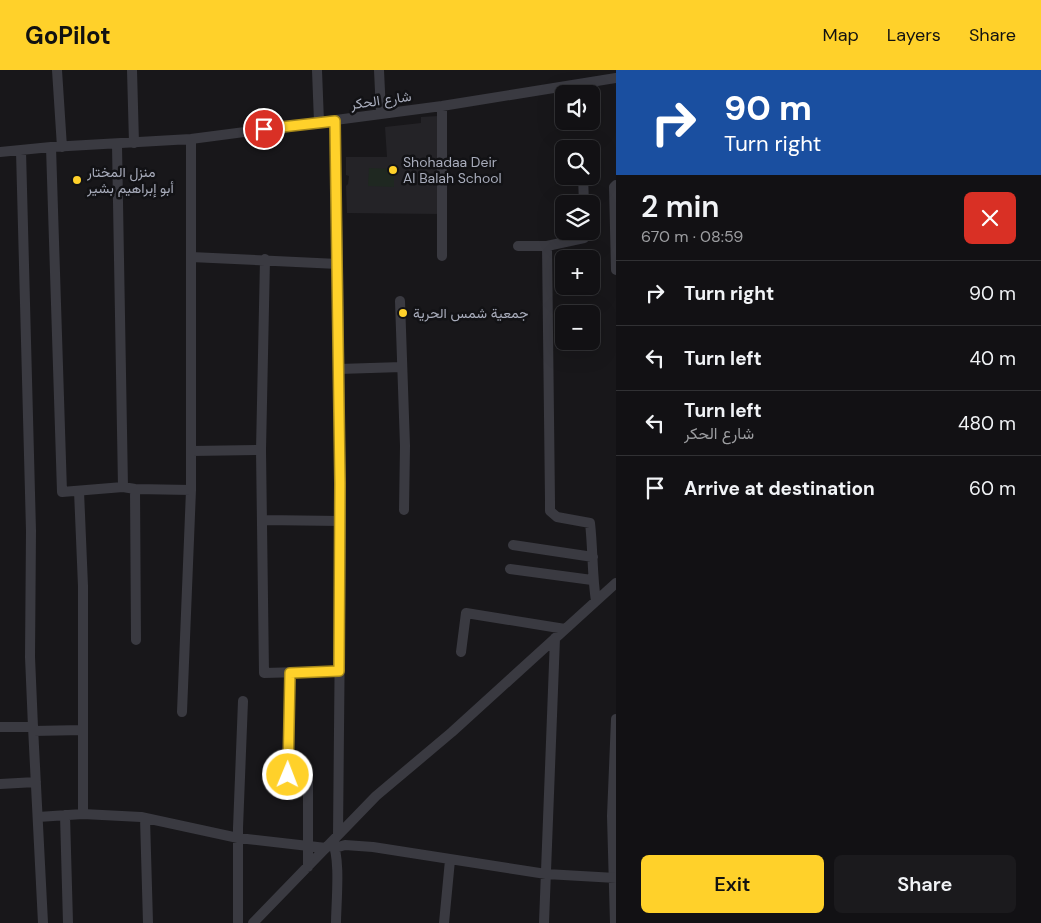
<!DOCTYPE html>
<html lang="en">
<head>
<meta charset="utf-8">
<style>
  :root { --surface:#121114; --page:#1b1a1d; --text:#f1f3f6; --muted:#9c9da0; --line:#313134; --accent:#ffd12a }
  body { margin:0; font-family:"DM Sans",Vazirmatn,sans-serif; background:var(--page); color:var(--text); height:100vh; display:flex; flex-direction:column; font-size:19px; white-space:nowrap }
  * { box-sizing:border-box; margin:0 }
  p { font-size:16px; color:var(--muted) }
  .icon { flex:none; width:28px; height:28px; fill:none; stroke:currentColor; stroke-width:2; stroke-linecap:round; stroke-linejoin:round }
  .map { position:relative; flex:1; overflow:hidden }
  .sheet { display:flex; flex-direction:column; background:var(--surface); width:425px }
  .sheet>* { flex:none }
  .banner { background:#1a4fa0; color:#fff; overflow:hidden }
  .controls { position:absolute; left:555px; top:15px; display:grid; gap:10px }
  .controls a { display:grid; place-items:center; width:45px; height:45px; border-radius:8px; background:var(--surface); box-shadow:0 5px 20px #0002,0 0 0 1px var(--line); font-size:25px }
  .pin { position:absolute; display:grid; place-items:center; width:42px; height:42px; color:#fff; margin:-21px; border:2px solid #fff; border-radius:50%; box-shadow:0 1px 5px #0007 }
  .me { position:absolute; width:55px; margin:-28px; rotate:1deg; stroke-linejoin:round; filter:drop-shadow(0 0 4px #0008) }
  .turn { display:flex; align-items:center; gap:18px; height:105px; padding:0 25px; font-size:22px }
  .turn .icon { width:65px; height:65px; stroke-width:2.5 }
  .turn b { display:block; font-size:35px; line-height:42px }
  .round { display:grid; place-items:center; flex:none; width:52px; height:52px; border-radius:8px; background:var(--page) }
  .summary { display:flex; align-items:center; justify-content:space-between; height:85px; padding:0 25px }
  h1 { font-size:30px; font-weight:600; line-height:38px }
  .button { display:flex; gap:10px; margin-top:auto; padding:10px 25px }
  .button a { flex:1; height:58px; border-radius:8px; background:var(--accent); color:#111; font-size:20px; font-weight:600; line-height:58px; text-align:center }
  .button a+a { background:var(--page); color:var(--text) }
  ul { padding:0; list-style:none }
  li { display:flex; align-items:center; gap:15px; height:65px; padding:0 25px; border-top:1px solid var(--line) }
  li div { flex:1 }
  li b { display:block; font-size:19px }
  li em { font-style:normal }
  header { display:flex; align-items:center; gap:30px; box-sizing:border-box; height:70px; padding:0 25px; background:var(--accent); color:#111 }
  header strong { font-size:24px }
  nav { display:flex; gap:28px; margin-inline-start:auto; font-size:18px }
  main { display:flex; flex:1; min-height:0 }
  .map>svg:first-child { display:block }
  .built { fill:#242327 }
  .grass { fill:#1f2821 }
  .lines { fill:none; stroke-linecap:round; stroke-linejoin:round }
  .minor { stroke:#3a3a41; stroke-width:10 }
  .route-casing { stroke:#a6881b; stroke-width:12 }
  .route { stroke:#ffd12a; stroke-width:9 }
  .poi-dot { fill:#ffd12a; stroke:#121215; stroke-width:2 }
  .labels { text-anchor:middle; stroke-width:5; stroke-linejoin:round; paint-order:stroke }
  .street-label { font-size:14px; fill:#a8acbb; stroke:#121215 }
  .poi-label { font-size:14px; fill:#a8acbb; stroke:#121215; text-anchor:start }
</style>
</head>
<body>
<header>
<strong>GoPilot</strong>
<nav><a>Map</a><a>Layers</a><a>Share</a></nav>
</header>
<main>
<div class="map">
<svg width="616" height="853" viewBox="0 0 616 853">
  <rect width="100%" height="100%" fill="#18171a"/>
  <!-- built -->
  <path class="built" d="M438,46L440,144L347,143L346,116L348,114L349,106L346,105V87H387L385,57L421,53V47Z"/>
  <!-- grass -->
  <path class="grass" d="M369,98L394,99V117L368,116Z"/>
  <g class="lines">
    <!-- minor -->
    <path class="minor" d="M57,0L62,77
      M132,0L134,73
      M317,0L319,52
      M379,0L381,43
      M335,51L338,194L341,451L338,765
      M117,75L123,417
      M51,77L62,422L123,417L135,419L191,420
      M21,81L31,461L30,587L33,657L43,853
      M0,82L51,77L191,69L442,36L616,8
      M583,106L584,134
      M616,115L614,117L616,200
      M584,161V168L547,176L550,431V441L557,447L590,453C593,479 592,505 596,531
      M518,176H547
      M442,186V36
      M191,187L338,194
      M265,189L261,380L264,603L339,601
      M400,231L405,376L404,440
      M339,299L402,297
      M192,381L261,380
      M135,419L136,570
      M262,450L341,451
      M513,475L593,487
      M510,499L592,510
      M461,582L466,543L565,559
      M290,603L288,705L308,703V797
      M182,642L191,420V69
      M0,657H33
      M33,661L83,660
      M0,714L36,712
      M83,744L141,747L238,768L326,778
      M65,745L68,853
      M38,747L83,744V516L79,421
      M145,748L148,853
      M332,772C341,787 336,834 336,853
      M335,778L345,775L373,777L546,804L616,808
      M238,853V758L243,631
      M253,853L376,726L452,662L616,513
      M444,853L450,790
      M544,853L555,568
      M615,853L612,746L616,649"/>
  </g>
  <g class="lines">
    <defs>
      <path id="route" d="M264,59L335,51L340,413L339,601L290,603L288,705"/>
    </defs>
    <!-- route casing -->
    <use href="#route" class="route-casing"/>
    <!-- route -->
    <use href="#route" class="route"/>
  </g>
  <!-- markers -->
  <g class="poi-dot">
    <circle cx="393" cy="100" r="5"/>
    <circle cx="77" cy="110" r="5"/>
    <circle cx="403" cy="243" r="5"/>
  </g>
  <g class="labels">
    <!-- street labels -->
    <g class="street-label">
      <text transform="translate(381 30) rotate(-8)" y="5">شارع الحكر</text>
    </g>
    <!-- poi labels -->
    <g class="poi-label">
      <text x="403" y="97">Shohadaa Deir<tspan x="403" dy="16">Al Balah School</tspan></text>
      <text x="87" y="107">منزل المختار<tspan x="87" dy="16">أبو إبراهيم بشير</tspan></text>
      <text x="413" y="248">جمعية شمس الحرية</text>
    </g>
  </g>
</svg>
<div class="controls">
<a><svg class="icon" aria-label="sound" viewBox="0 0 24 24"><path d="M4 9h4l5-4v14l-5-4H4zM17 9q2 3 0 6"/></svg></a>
<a><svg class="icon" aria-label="search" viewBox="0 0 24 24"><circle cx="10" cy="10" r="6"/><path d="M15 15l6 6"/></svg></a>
<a><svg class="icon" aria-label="layers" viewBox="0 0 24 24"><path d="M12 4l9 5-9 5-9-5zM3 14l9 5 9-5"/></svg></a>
<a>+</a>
<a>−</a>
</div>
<div class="pin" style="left:264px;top:59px;background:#d93025"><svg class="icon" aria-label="arrive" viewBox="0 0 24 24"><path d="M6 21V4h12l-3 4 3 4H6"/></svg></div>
<svg class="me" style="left:288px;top:705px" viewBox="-20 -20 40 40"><circle r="17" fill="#ffd12a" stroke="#fff" stroke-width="3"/><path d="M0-11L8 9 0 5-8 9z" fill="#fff"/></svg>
</div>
<section class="sheet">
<div class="banner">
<div class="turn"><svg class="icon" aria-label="right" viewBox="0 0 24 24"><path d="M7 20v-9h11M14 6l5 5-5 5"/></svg><div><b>90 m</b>Turn right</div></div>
</div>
<div class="summary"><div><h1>2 min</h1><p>670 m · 08:59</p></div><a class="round" style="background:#d93025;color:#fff"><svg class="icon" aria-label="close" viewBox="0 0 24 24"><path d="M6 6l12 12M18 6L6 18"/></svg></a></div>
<ul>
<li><svg class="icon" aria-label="right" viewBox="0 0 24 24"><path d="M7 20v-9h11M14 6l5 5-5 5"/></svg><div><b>Turn right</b></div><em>90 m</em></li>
<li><svg class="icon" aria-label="left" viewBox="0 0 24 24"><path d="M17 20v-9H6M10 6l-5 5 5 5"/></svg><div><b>Turn left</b></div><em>40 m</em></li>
<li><svg class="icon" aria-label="left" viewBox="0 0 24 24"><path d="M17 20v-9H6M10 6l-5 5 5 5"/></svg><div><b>Turn left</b><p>شارع الحكر</p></div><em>480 m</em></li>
<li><svg class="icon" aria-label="arrive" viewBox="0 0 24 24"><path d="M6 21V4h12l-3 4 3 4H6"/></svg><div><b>Arrive at destination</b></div><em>60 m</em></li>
</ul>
<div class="button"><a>Exit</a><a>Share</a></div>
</section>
</main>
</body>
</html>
